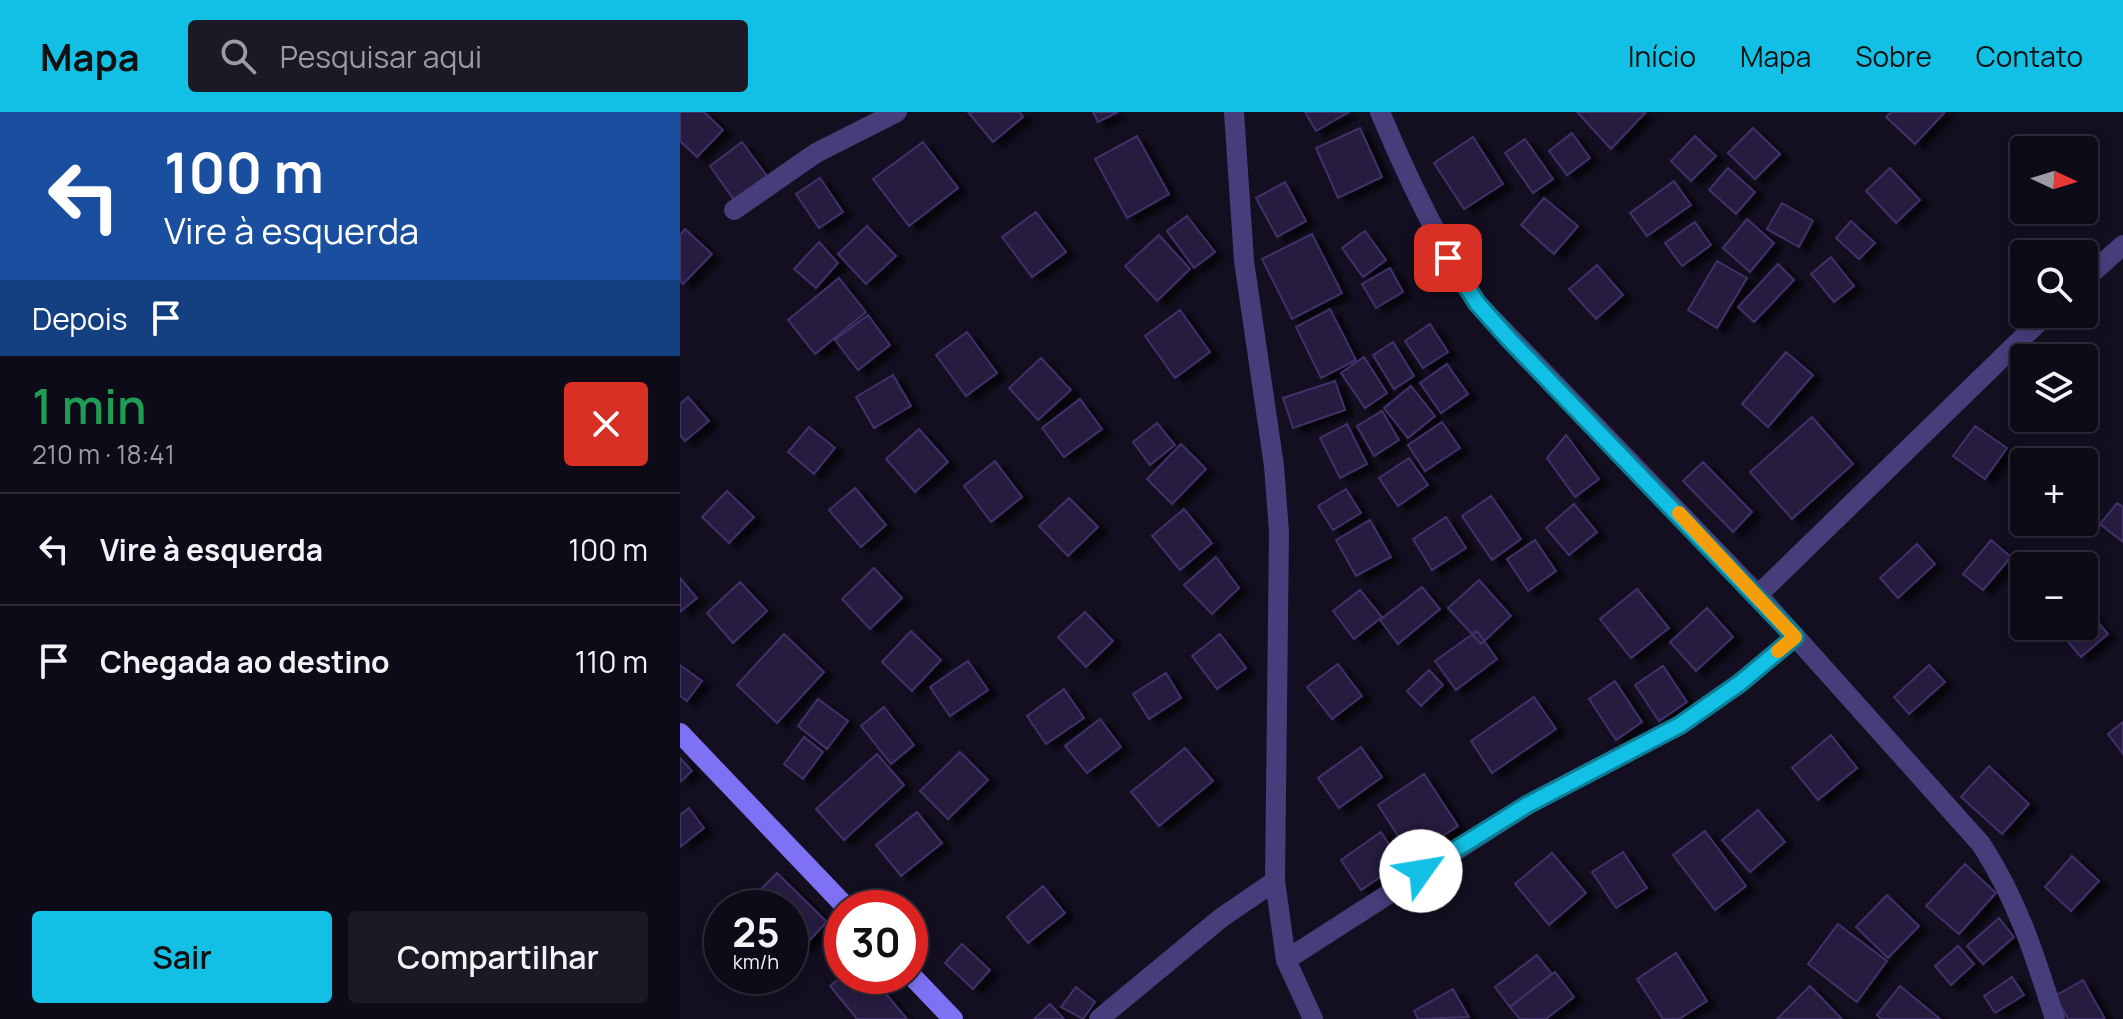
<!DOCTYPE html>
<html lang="pt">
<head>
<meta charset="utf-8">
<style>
  :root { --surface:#0e0b18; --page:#1c1925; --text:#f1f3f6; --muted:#9b9ba2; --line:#2e2b37; --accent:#13c0e5 }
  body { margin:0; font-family:Manrope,sans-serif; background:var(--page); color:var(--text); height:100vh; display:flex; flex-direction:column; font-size:30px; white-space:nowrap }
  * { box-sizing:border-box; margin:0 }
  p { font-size:26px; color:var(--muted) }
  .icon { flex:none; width:44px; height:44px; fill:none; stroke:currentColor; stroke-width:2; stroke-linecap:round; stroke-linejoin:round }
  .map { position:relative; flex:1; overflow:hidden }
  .details { display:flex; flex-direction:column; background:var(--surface); width:680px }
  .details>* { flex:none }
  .guide { background:#1a4fa0; color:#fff; overflow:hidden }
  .needle { width:52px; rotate:94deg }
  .controls { position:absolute; left:1330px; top:24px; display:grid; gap:16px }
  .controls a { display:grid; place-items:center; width:88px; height:88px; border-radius:8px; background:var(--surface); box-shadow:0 4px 12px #0003,0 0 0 2px var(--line); font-size:40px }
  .speed { position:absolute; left:24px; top:778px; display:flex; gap:16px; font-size:40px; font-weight:700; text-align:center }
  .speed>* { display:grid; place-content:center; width:104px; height:104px; border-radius:50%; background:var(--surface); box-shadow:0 4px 12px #0003,0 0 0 2px var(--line); line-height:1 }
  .speed small { font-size:20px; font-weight:400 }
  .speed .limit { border:12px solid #d22; background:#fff; color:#111 }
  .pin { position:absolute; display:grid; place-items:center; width:68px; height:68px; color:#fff; margin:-34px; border-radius:16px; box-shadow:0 4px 12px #0006 }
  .me { position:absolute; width:88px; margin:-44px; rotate:58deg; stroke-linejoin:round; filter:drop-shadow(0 0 6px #0008) }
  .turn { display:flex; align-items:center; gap:28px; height:168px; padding:0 32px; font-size:36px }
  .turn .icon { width:104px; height:104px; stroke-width:2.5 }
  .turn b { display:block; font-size:56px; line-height:68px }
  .then { display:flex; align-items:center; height:76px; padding:0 32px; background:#0003; gap:16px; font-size:30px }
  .round { display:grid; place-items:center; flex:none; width:84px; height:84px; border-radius:8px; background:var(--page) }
  .head { display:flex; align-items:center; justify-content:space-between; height:136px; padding:0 32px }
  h1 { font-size:48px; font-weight:600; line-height:60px; color:#1e9e55 }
  .primary-button { display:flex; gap:16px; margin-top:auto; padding:16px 32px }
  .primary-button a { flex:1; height:92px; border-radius:8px; background:var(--accent); color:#111; font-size:32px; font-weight:600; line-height:92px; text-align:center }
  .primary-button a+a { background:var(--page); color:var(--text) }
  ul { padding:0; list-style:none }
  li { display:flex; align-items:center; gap:24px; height:112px; padding:0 32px; border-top:2px solid var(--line) }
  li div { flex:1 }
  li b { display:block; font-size:30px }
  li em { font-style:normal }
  header { display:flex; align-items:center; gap:48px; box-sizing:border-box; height:112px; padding:0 40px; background:var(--accent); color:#111 }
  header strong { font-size:38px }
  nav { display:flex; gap:44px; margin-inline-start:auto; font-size:28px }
  .search { width:560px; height:72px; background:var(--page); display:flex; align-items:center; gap:20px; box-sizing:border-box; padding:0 28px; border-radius:8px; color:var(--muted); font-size:30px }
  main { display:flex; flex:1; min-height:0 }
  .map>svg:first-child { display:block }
  .building { fill:#261d3f; stroke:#403169; stroke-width:2; filter:url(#shadow) }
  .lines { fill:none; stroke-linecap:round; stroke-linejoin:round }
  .street { stroke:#453e7b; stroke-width:20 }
  .secondary { stroke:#7e71f3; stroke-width:20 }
  .route-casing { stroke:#0c7d95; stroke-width:20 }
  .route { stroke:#13c0e5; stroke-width:14 }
  .slow { stroke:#f59e0b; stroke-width:14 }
</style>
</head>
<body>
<header>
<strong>Mapa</strong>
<div class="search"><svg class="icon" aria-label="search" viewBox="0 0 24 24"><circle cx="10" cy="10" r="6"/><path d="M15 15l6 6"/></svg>Pesquisar aqui</div>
<nav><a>Início</a><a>Mapa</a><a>Sobre</a><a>Contato</a></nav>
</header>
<main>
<section class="details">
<div class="guide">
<div class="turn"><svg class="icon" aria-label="left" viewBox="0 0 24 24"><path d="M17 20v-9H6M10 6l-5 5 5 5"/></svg><div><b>100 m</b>Vire à esquerda</div></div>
<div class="then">Depois<svg class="icon" aria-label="arrive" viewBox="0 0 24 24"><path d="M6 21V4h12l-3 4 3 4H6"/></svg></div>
</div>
<div class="head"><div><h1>1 min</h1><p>210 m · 18:41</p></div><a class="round" style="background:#d93025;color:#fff"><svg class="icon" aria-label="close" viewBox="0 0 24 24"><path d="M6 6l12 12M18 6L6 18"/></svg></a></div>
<ul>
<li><svg class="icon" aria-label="left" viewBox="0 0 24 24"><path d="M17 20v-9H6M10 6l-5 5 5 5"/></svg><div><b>Vire à esquerda</b></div><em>100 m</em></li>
<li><svg class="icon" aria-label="arrive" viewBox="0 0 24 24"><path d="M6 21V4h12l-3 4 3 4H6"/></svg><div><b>Chegada ao destino</b></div><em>110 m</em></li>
</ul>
<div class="primary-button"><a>Sair</a><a>Compartilhar</a></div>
</section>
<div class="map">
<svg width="1443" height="907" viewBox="0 0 1443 907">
  <defs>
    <filter id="shadow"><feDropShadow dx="9" dy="5" stdDeviation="2" flood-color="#0009"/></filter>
  </defs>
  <rect width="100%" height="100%" fill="#130f20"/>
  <!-- building -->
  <path class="building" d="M0,0H24L43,18L17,45L0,29Z
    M288,0H340L343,5L313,30Z
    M413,0H438L418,10Z
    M625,0H669L636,19Z
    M897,0H966L931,37Z
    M1211,0H1265L1235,32L1206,5Z
    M680,16L702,65L658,86L636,36Z
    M1073,16L1100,42L1075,67L1048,41Z
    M892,21L910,46L887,63L869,39Z
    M457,24L489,82L447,106L415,47Z
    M1015,24L1036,44L1011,69L991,49Z
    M793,25L823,72L784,97L754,51Z
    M845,27L873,67L853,81L825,41Z
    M62,30L90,68L57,92L30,54Z
    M243,30L278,76L229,114L193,67Z
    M1048,56L1075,80L1056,102L1029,78Z
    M1210,56L1240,88L1216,111L1186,79Z
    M140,66L163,100L139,116L116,82Z
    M994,69L1011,93L967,124L950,101Z
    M605,70L626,109L597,125L576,86Z
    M864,86L898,114L874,142L841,113Z
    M1102,91L1133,109L1119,135L1087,117Z
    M356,100L386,140L352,165L322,125Z
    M507,104L535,140L514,156L487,119Z
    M1067,107L1094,131L1070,160L1043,136Z
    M1171,109L1195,131L1179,147L1156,126Z
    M1015,110L1031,133L1002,154L985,131Z
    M187,114L216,144L186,172L158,142Z
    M5,117L32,142L3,172L0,169V123Z
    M685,119L706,148L683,165L662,136Z
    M632,122L662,181L612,207L582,147Z
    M479,123L510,157L477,189L445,154Z
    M139,130L158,151L136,176L114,157Z
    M1151,145L1174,174L1154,190L1131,162Z
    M1037,149L1067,166L1037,216L1008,198Z
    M1098,152L1114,168L1074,210L1058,195Z
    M917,153L943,183L916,207L889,177Z
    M710,156L723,180L696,196L682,172Z
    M159,166L186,200L135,242L108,208Z
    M650,197L676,248L641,266L616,215Z
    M500,198L530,240L495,266L465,224Z
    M188,203L210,233L178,258L155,228Z
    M750,212L768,240L743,256L725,229Z
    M287,220L317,261L286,284L256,243Z
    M713,230L734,264L714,277L693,243Z
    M1379,231L1392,246H1363Z
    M1106,240L1133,263L1088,315L1062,292Z
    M684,245L707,281L685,296L661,261Z
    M361,246L391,278L358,308L329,276Z
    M767,252L788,282L761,301L740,271Z
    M213,263L231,294L194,316L176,285Z
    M655,269L665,298L613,316L603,286Z
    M731,274L755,304L728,326L704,296Z
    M8,285L29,309L5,329L0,323V292Z
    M400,287L422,317L384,345L362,316Z
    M702,299L719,328L694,344L677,314Z
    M1132,305L1173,352L1112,407L1070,360Z
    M762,310L780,336L745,359L728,333Z
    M477,311L495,333L470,353L453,330Z
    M667,312L687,352L660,366L640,326Z
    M1295,314L1327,336L1305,367L1273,344Z
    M129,315L155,336L134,362L108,340Z
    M239,317L268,350L235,380L206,347Z
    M886,323L919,367L895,385L867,346Z
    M501,332L526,357L492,392L467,367Z
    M729,346L748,373L718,394L699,366Z
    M315,349L342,385L311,410L284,374Z
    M1023,350L1072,400L1053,420L1003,369Z
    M175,376L206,413L181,435L149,398Z
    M666,377L681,401L653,418L638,394Z
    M47,379L74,405L49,431L22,405Z
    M811,384L841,427L812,448L782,404Z
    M389,386L418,415L388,444L359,414Z
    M1437,391L1443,395V430L1420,412Z
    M894,392L917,420L889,443L866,416Z
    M504,397L532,431L500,458L472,424Z
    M766,405L786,436L752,458L733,427Z
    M690,408L711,445L676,464L656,428Z
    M855,428L876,459L848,479L827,447Z
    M1311,428L1331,445L1303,478L1283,462Z
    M1237,432L1255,452L1218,486L1200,466Z
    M536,445L559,476L532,502L504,473Z
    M194,456L222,486L190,517L162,487Z
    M0,466L17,486L0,500Z
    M799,468L831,504L801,532L768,496Z
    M60,470L87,499L53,531L27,501Z
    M742,475L760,497L718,532L700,508Z
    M957,477L989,516L951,546L920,507Z
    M680,478L702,505L674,527L653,499Z
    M1404,494L1428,522L1401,545L1378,518L1382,514H1404Z
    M1027,496L1053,525L1016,559L990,530Z
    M405,500L433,529L406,555L378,525Z
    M231,519L261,548L232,579L202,550Z
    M797,519L817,547L776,578L755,549Z
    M104,522L144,560L97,611L57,573Z
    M540,522L566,556L537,577L512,544Z
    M288,549L308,578L270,604L250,575Z
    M658,552L682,584L652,607L627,575Z
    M0,553L22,569L7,589L0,584Z
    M1249,553L1265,570L1229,602L1214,585Z
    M983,554L1007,590L979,609L955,573Z
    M749,558L763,573L741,594L727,579Z
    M486,561L501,586L469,607L453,582Z
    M935,569L962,610L936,628L909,587Z
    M384,577L404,606L366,632L347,604Z
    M854,585L876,617L812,661L791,629Z
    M138,587L168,609L147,637L118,614Z
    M204,595L234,633L211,652L181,614Z
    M420,607L441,635L407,661L385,634Z
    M1443,610V642L1428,622Z
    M1151,623L1177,656L1138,688L1112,656Z
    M124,625L143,640L123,667L104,652Z
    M681,635L702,665L659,696L638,666Z
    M505,636L533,669L479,714L451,680Z
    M280,640L308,668L268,707L240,679Z
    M197,642L224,673L164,728L136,697Z
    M0,646L12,659L0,670Z
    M1309,654L1349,692L1322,722L1281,685Z
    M744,662L778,714L731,744L698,693Z
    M9,696L24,716L0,735V703Z
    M1078,698L1105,730L1070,760L1042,728Z
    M237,700L262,731L221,764L196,733Z
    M1025,719L1066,774L1035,798L993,743Z
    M701,720L721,751L681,778L661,748Z
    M943,740L967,776L936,796L912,760Z
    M872,741L906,781L869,813L835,772Z
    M1392,744L1419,769L1391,799L1365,775Z
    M1285,752L1316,781L1279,822L1246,794Z
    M97,761L147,810L122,836L110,824V796H81L72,786Z
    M363,774L385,801L348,831L327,805Z
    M1207,783L1239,814L1208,846L1176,815Z
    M1319,806L1334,825L1303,852L1287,834Z
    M1158,812L1207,849L1177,890L1128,852Z
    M282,832L310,858L293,877L265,851Z
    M1278,834L1294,852L1271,873L1255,854Z
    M996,841L1027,889L999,907H983L957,867Z
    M857,843L872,862L830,895L815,875Z
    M875,860L894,885L866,907H840L830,895Z
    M162,864H191L227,907H177L150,874Z
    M1332,865L1344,883L1315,901L1304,884Z
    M1403,868L1425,907H1388L1375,884Z
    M1130,874L1162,907H1097Z
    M1220,874L1260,907H1201L1197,903Z
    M396,875L415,890L403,907L381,895Z
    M773,877L789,905L738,907L734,899Z
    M370,892L384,907H354Z"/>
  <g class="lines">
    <!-- street -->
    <path class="street" d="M554,0L564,149L594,354L599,420L595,769L606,848L633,907
      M700,0C728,67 758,130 797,191L1078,483L1301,732C1337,787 1355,844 1375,907
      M54,98L136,41L217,0
      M1404,168L1443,133
      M1078,483L1367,202
      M606,848L847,693L1000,613L1060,571L1115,525
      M419,907L541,806L595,769"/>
    <!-- secondary -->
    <path class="secondary" d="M0,621L167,796
      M230,862L273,907"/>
  </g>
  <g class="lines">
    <defs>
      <path id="route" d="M741,759L847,693L1000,613L1060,571L1115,525L829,227L797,191L768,146"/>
    </defs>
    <!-- route casing -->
    <use href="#route" class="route-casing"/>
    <!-- route -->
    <use href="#route" class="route"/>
    <!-- slow -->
    <path class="slow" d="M999,401L1115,525L1098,539"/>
  </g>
</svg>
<div class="controls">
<a><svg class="needle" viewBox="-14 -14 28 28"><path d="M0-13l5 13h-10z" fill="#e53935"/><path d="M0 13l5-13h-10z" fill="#9b9ba2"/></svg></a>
<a><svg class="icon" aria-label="search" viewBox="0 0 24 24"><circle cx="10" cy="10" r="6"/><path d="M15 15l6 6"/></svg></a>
<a><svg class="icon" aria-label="layers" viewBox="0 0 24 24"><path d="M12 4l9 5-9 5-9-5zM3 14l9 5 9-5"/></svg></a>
<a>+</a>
<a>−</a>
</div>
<div class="speed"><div>25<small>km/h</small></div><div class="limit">30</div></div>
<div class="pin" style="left:768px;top:146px;background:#d93025"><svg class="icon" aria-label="arrive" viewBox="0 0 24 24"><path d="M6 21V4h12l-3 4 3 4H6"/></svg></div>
<svg class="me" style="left:741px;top:759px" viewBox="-20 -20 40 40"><circle r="19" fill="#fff"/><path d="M0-13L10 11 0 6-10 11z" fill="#13c0e5"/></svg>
</div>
</main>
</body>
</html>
